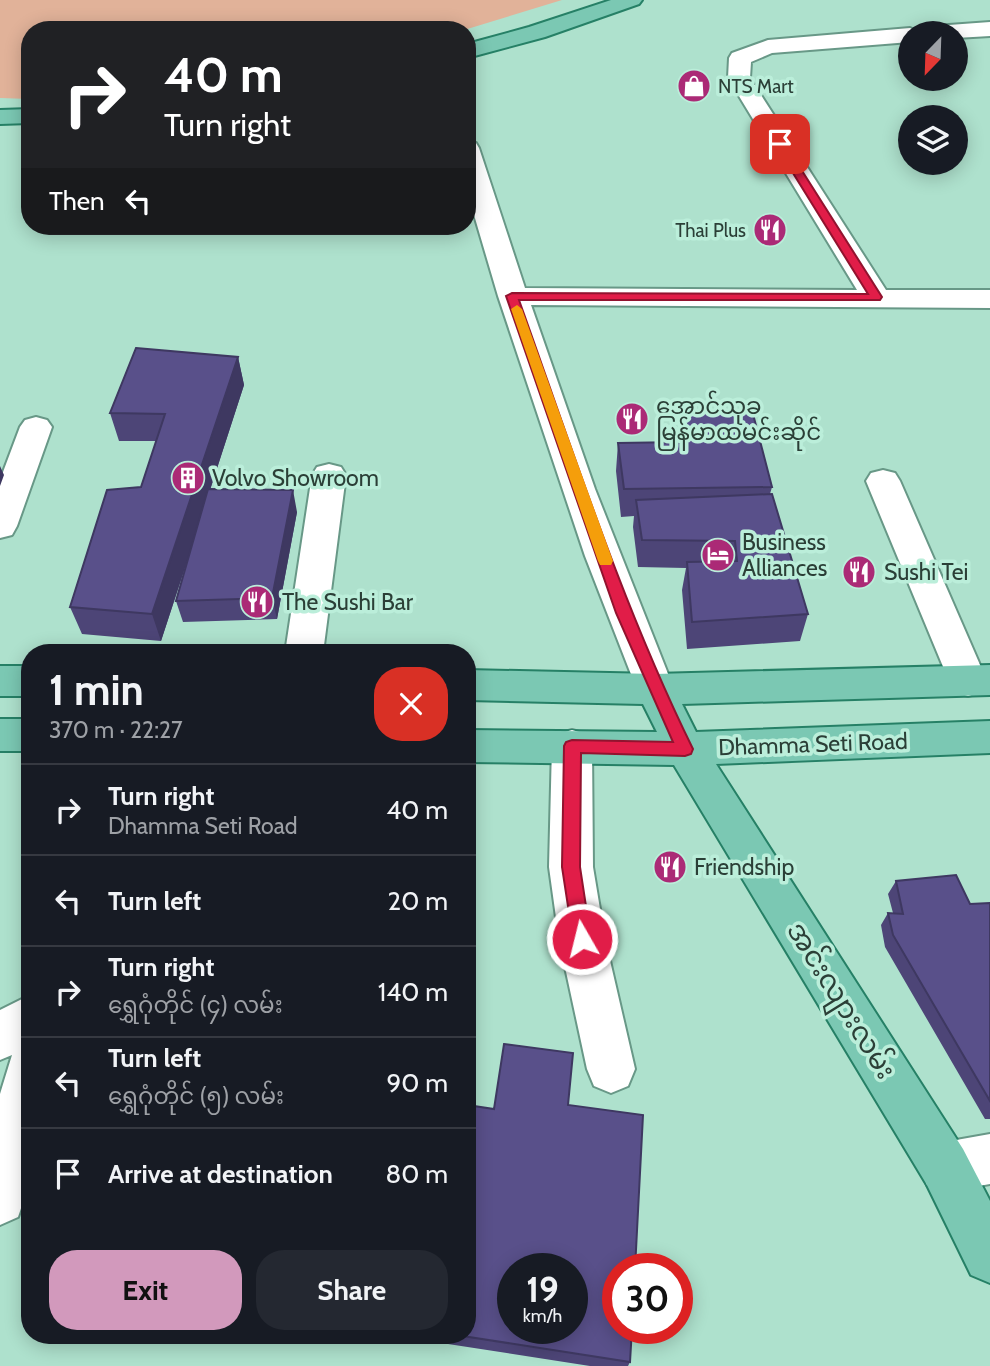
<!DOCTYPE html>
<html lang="en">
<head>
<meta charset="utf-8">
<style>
  :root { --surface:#171b24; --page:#242831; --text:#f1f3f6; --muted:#9ea1a6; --line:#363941; --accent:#d299bc }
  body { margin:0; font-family:Cabin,"Noto Sans Myanmar",sans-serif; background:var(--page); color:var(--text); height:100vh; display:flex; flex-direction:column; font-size:26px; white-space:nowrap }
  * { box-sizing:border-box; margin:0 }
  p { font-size:23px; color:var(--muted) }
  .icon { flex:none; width:38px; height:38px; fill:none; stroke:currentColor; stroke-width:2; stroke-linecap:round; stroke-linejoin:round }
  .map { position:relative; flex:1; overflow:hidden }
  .sheet { position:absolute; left:21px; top:644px; width:455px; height:700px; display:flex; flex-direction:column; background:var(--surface); border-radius:28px; box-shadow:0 4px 18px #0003 }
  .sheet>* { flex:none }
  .top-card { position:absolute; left:21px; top:21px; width:455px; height:214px; border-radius:28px; box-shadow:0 4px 18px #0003; background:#202124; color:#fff; overflow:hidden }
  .needle { width:46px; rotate:203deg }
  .buttons { position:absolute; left:898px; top:21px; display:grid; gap:14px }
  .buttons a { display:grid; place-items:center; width:70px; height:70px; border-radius:50%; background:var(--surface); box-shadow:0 4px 18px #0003; font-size:35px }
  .speed { position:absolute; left:497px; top:1253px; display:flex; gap:14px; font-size:35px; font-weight:700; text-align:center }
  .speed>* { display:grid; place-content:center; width:91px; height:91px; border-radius:50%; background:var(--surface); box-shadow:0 4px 18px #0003; line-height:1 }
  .speed small { font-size:18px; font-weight:400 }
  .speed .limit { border:10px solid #d22; background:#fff; color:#111 }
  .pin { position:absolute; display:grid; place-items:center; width:60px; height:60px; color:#fff; margin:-30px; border-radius:14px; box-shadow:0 4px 10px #0006 }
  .me { position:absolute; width:77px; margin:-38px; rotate:352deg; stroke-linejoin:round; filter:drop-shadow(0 0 5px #0008) }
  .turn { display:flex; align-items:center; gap:24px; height:147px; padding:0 28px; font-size:32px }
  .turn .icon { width:91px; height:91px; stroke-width:2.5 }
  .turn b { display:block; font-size:49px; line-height:60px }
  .then { display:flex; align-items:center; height:66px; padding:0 28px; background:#0003; gap:14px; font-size:26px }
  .round { display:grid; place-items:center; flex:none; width:74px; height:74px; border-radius:28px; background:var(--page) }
  .head { display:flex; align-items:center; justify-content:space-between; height:119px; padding:0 28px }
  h1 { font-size:42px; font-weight:700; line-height:52px }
  .button { display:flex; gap:14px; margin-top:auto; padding:14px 28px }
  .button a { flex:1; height:80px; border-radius:28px; background:var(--accent); color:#111; font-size:28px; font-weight:700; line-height:80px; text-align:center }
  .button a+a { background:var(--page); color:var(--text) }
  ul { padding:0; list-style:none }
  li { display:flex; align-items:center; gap:21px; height:91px; padding:0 28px; border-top:2px solid var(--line) }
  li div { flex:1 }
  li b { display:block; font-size:26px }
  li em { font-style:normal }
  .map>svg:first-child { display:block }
  .green { fill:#e1b299 }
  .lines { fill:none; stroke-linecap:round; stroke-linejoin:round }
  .minor-casing { stroke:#689887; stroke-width:4 }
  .major-casing { stroke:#268066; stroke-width:4 }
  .minor { fill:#fff; fill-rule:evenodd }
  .major { fill:#7bc8b3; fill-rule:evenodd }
  .wall { fill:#4d4577 }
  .shaded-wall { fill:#3e3861 }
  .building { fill:#59508a; stroke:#3e3861; stroke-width:2; fill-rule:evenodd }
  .route { fill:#e11d48; stroke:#92132f; stroke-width:2 }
  .slow { fill:#f59e0b }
  .labels { text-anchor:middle; stroke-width:7; stroke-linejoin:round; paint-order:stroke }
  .far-poi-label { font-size:19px; fill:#2b3f37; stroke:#bbeeda; text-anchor:start }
  .poi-label { font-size:23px; fill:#2b3f37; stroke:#bbeeda; text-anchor:start }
  .street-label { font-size:23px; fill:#2b3f37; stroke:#bbeeda }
  .near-street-label { font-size:28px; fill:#2b3f37; stroke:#bbeeda }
</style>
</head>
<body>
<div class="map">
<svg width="990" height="1366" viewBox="0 0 990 1366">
  <rect width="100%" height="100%" fill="#aee1cd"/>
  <!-- green -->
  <path class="green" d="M0,0H562L464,30H30V99L0,98Z"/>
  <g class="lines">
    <defs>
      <path id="minor" d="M990,22V36L956,38V33H924L927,28L935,26Z
        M910,28L920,33H910V42L772,53L751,62L750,78L886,290H990V308L531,305L595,489L674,689L669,700L655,704L641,700L585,556L498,296L467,191V141L476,143L479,148L525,288L857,290L728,78L729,58L732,53L768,40Z
        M36,417L47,420L52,427L17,526L12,535L0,538V480L20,427L25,420Z
        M329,464L341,467L346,475L323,653H285L312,475L317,467Z
        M883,470L895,473L900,481L987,681L982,692L968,696L954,692L949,681L866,481L871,473Z
        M572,730L586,734L592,746L593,867L605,939L635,1069L628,1086L611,1093L594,1086L587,1069L559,939L549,867L552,746L558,734Z
        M30,995V1045L21,1051L30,1047V1182L18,1217L0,1225V1094L12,1055L0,1060V1010Z
        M990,1134V1184L945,1192L927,1185L920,1167L927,1149L945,1142Z"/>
      <path id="major" d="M611,0H642L639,4L545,37L467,58V44L529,27Z
        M30,109V123L0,124V110Z
        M990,665V695L682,704L696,732L990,721V753L716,764L963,1149L990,1201V1283L971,1275L927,1185L674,765L467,762V730L657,732L643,704L467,700V670L655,674Z
        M0,666H30V696H0Z
        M0,719H30V751H0Z"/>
    </defs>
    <!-- minor casing -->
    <use href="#minor" class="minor-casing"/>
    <!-- major casing -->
    <use href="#major" class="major-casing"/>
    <!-- minor -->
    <use href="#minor" class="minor"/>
    <!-- major -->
    <use href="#major" class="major"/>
  </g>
  <!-- wall -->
  <path class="wall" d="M238,357L244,385L210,490L297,512L277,619L183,622L176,601L188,559L161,641L82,634L70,607L141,487L156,441H119L110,413Z
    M682,413L772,487L770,494L808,614L800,641L687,649L682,590L686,568L638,567L633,527L634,516L621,517L616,471L618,443L677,442Z
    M896,881L970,904L990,903V1119H985L885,947L881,925L888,913H893L888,894Z
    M568,1105L630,1362L628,1366H590L435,1342L433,1335H467L494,1109Z"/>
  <!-- shaded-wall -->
  <path class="shaded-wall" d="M238,357L244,385L161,641L152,614Z
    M0,466L4,475L0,486Z
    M293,490L297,512L277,619L272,598Z"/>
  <!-- building -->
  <path class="building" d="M136,348L238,357L152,614L70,607L107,490L141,487L165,414L110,413Z
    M682,413L753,414L772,487L624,489L618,443L683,442Z
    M208,489L293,490L272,598L176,601Z
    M772,494L808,614L692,622L687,562L737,561L735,541L642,540L636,500Z
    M956,875L970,904L990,903V1101L893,935L888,913L903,914L896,881Z
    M504,1044L573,1053L568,1105L643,1115L635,1269H618V1328H632L630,1362L456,1335H467V1105L494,1109ZM513,1269H572V1328H513Z"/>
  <!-- route -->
  <path class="route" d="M780,141L785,144L882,297L880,300H519C573,451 622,605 693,749L691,754L685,756L581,753L580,867L591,939L588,945L582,948L575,945L573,939L562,867L564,746L566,742L572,740L673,742L616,613L506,296L512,293L868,294L775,144Z"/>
  <!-- slow -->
  <path class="slow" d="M517,305L522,309L613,561L611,565H600L598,561L511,309Z"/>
  <!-- icons -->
  <defs>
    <symbol id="shop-disc" viewBox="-11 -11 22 22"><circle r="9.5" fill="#ab2a76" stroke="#bbeeda"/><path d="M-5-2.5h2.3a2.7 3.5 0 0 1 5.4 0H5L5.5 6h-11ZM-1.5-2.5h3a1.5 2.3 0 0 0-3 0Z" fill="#fff"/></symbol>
    <symbol id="restaurant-disc" viewBox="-11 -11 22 22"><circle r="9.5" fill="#ab2a76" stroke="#bbeeda"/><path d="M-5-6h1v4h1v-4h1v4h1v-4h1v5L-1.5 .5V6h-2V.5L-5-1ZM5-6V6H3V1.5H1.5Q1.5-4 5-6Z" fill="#fff"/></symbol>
    <symbol id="building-disc" viewBox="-11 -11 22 22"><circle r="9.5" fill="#ab2a76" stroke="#bbeeda"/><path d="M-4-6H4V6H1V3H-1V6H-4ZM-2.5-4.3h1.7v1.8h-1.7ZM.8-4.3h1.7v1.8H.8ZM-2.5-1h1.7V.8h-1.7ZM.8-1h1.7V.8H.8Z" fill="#fff"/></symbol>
    <symbol id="hotel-disc" viewBox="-11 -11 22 22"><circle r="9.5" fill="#ab2a76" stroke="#bbeeda"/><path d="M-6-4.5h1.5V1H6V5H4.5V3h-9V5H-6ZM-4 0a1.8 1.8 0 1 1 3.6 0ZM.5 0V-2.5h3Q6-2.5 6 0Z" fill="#fff"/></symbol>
  </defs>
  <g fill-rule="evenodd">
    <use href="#shop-disc" x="675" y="67" width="38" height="38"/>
    <use href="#restaurant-disc" x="751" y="211" width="38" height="38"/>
    <use href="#restaurant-disc" x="613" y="400" width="38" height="38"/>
    <use href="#building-disc" x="169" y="459" width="38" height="38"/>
    <use href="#hotel-disc" x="699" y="536" width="38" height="38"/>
    <use href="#restaurant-disc" x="840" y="553" width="38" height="38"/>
    <use href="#restaurant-disc" x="238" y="583" width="38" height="38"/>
    <use href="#restaurant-disc" x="651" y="848" width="38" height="38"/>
  </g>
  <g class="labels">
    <!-- far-poi labels -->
    <g class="far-poi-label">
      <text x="718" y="93">NTS Mart</text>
      <text x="746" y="237" text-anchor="end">Thai Plus</text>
    </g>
    <!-- poi labels -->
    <g class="poi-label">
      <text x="656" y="414">အောင်သုခ<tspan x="656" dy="26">မြန်မာထမင်းဆိုင်</tspan></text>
      <text x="212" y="486">Volvo Showroom</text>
      <text x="742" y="550">Business<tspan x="742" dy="26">Alliances</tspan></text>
      <text x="884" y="580">Sushi Tei</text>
      <text x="282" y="610">The Sushi Bar</text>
      <text x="694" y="875">Friendship</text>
    </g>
    <!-- street labels -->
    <g class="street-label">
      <text transform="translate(813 744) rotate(-2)" y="8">Dhamma Seti Road</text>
    </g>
    <!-- near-street labels -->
    <g class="near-street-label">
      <text transform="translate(842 1000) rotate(58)" y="10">အင်းလျားလမ်း</text>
    </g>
  </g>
</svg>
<div class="buttons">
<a><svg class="needle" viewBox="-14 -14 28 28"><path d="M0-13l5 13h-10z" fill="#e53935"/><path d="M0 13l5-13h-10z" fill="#9ea1a6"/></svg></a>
<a><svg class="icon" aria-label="layers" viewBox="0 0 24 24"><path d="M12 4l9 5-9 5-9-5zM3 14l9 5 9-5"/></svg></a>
</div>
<div class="speed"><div>19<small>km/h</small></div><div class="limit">30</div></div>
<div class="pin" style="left:780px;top:144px;background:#d93025"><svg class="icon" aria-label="arrive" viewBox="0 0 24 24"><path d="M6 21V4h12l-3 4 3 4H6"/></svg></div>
<svg class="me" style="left:582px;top:939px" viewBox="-20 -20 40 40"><circle r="17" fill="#e11d48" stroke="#fff" stroke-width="3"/><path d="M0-11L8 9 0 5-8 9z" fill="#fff"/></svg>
<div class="top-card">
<div class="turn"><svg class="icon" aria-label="right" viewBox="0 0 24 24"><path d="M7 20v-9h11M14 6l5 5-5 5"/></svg><div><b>40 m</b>Turn right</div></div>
<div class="then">Then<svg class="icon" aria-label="left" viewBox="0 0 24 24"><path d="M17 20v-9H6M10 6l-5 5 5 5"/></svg></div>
</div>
<section class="sheet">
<div class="head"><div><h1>1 min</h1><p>370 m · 22:27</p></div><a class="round" style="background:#d93025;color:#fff"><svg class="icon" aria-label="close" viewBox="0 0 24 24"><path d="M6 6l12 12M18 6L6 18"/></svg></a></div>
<ul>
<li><svg class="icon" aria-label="right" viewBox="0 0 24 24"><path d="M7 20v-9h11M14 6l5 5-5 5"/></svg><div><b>Turn right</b><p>Dhamma Seti Road</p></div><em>40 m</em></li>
<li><svg class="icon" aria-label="left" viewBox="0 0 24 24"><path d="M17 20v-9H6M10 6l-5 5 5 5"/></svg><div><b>Turn left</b></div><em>20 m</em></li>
<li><svg class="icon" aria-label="right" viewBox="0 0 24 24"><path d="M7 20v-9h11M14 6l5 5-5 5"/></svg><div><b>Turn right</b><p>ရွှေဂုံတိုင် (၄) လမ်း</p></div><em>140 m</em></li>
<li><svg class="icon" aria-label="left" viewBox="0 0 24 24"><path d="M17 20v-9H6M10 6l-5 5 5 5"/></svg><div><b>Turn left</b><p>ရွှေဂုံတိုင် (၅) လမ်း</p></div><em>90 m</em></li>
<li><svg class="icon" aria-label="arrive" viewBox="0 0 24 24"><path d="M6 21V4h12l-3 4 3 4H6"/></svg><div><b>Arrive at destination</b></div><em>80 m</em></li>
</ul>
<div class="button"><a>Exit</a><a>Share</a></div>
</section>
</div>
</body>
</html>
